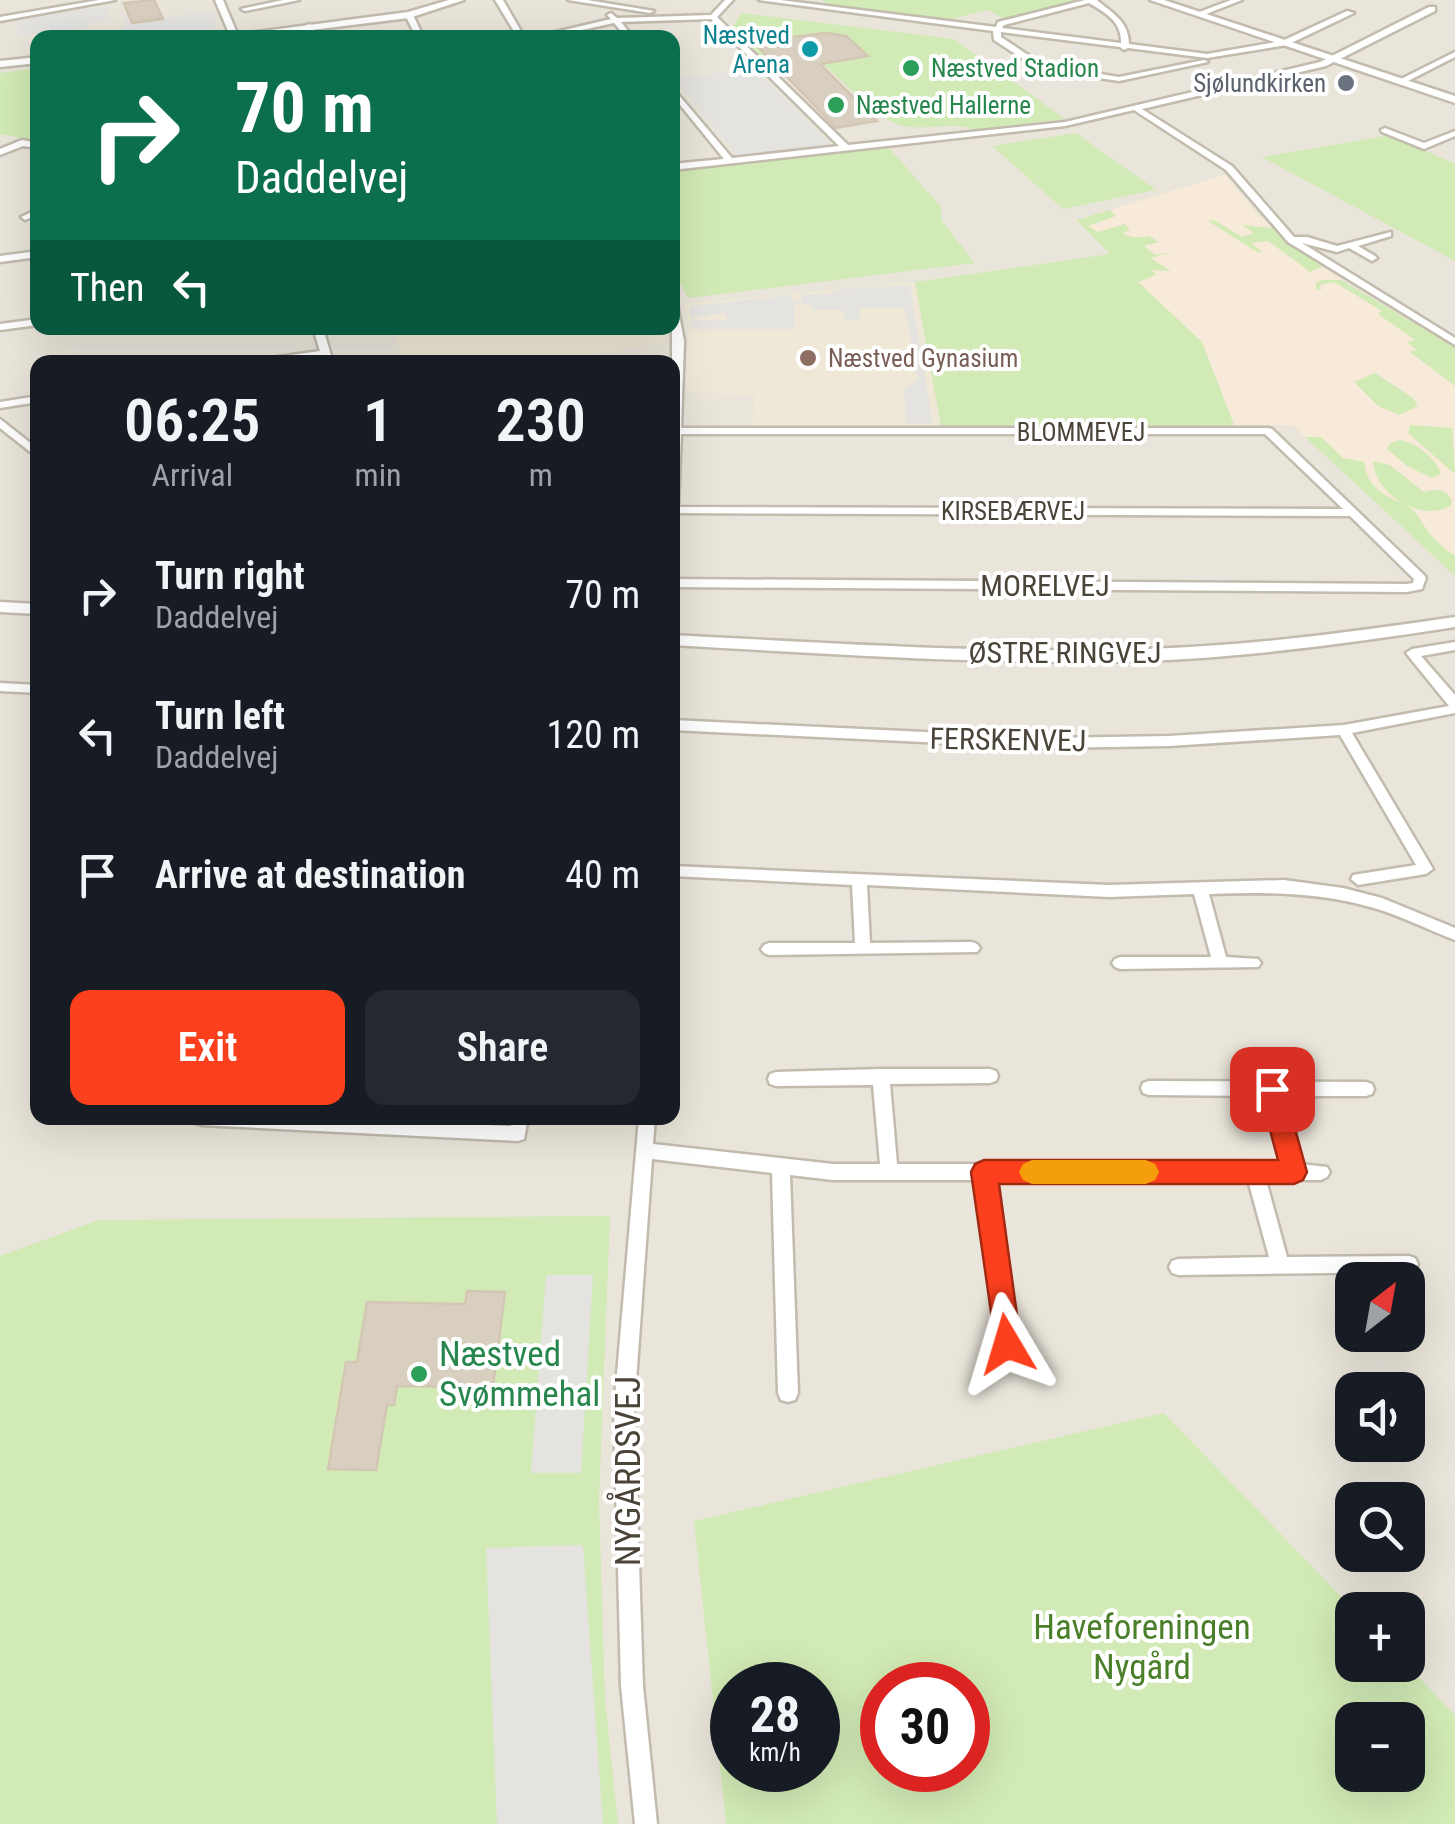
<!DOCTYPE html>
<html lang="en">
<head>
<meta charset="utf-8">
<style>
  :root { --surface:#171b24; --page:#242831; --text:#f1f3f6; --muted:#9ea1a6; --accent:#fc3f1d }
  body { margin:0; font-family:"Roboto Condensed",sans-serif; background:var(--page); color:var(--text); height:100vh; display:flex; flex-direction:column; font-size:38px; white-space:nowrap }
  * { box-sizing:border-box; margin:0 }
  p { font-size:32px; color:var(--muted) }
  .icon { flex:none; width:55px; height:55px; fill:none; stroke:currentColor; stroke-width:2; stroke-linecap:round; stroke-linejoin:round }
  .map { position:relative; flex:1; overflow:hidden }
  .panel { position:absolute; left:30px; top:355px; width:650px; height:770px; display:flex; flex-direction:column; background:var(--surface); border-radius:20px; box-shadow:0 10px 40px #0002 }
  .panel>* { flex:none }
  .banner { position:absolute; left:30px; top:30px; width:650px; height:305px; border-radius:20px; box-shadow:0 10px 40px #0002; background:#0b6e4f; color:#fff; overflow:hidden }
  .needle { width:65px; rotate:31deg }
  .fabs { position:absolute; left:1335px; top:1262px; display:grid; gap:20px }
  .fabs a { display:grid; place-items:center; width:90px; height:90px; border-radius:20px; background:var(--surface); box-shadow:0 10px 40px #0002; font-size:50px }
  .speed { position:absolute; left:710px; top:1662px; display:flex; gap:20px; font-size:50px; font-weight:700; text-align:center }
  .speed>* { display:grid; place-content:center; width:130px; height:130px; border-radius:50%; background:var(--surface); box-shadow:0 10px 40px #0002; line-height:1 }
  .speed small { font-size:25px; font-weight:400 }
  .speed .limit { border:15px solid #d22; background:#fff; color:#111 }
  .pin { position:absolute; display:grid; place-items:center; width:85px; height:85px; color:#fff; margin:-42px; border-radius:20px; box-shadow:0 5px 15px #0006 }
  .me { position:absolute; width:110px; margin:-55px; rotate:353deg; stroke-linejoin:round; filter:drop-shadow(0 0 8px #0008) }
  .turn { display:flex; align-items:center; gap:35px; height:210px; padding:0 40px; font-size:45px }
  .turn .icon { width:130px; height:130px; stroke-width:2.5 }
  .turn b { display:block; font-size:70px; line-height:85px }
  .then { display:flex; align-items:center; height:95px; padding:0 40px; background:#0003; gap:20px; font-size:38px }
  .eta { display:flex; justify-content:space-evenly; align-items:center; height:170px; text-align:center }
  .eta b { font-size:60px; font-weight:600; line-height:70px }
  .primary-button { display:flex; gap:20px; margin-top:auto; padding:20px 40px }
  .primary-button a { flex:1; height:115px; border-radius:20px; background:var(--accent); color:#fff; font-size:40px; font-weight:600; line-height:115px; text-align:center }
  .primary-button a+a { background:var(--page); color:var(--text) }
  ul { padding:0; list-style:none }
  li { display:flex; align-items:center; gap:30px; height:140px; padding:0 40px }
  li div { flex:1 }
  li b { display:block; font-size:38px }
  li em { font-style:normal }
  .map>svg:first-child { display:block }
  .residential { fill:#eae5da; fill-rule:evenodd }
  .commercial { fill:#f7ead8 }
  .education { fill:#efe8d6 }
  .green { fill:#d2eab5; fill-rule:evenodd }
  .parking { fill:#e5e3e0 }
  .building { fill:#d8cfc1; stroke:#d3c7b4; stroke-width:2.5 }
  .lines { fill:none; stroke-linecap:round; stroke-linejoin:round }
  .minor-casing { stroke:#c2bbae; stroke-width:5 }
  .tertiary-casing { stroke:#c2bbae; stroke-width:5 }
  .minor { fill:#fff; fill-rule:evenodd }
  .tertiary { fill:#fff; fill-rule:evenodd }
  .route { fill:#fc3f1d; stroke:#a42913; stroke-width:2.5 }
  .slow { fill:#f59e0b }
  .culture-dot { fill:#0f9aa8; stroke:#fff; stroke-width:4 }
  .leisure-dot { fill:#2e9e5b; stroke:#fff; stroke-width:4 }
  .worship-dot { fill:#6b7280; stroke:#fff; stroke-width:4 }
  .education-dot { fill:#8d6e63; stroke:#fff; stroke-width:4 }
  .labels { text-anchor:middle; stroke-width:8; stroke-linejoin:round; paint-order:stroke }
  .far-culture-label { font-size:25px; fill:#0d838f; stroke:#fff; text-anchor:end }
  .far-leisure-label { font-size:25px; fill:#27864d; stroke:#fff; text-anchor:start }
  .far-worship-label { font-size:25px; fill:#5b616d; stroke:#fff; text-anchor:end }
  .far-education-label { font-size:25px; fill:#785e54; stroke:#fff; text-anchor:start }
  .far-street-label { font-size:25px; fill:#4b4439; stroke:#fff }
  .street-label { font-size:30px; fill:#4b4439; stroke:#fff }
  .near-leisure-label { font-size:35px; fill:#27864d; stroke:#fff; text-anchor:start }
  .near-street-label { font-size:35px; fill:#4b4439; stroke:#fff }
  .near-park-label { font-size:35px; fill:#4a7f2a; stroke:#fff }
</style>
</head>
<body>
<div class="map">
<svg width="1455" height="1824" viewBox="0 0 1455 1824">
  <rect width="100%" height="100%" fill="#f6f3ec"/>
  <!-- residential -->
  <path class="residential" d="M0,0H1455V1824H0ZM38,38H672V328H38ZM38,362H672V1118H38ZM1352,1280H1408V1335H1352ZM1352,1390H1408V1445H1352ZM1352,1500H1408V1555H1352ZM1352,1610H1408V1665H1352ZM732,1685H818V1770H732ZM882,1685H968V1770H882ZM1352,1720H1408V1775H1352Z"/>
  <!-- commercial -->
  <path class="commercial" d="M1225,175L1256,213L1290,244L1341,280L1455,347V576L1293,425H1234L1202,342L1104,255L1110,253L1076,220Z"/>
  <!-- education -->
  <path class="education" d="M915,282L941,427L753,426L754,394L686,393L689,323L684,304Z
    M393,328H662L667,342L545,362H403Z"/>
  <!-- green -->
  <path class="green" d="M821,0H1084L1007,20L987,10L944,21L835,7Z
    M741,13L954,39L1065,119L975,130C951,120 923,133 897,124C877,118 842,80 824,65L777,72L732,28Z
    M37,68V141L0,134V73Z
    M1076,133L1156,190L1063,209L992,146Z
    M1390,135L1455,164V261L1262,157Z
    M889,148L941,207L942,221L975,263L688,298L673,269V171Z
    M1110,210L1116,216L1088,226L1098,232L1125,224L1130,230L1123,233C1131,239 1139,238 1149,236L1159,242L1144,246L1155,255L1173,252L1150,258L1171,271L1152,270L1156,275L1138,282L1202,342L1234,425L941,427L915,282L1110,254L1076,220Z
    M1214,220L1242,237L1254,233L1242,225L1272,228L1323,267L1304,274L1309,271L1268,241L1251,243L1262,252L1259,253L1208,221Z
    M1322,280H1341L1455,347V386L1410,352L1417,350L1407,342L1415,340L1378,314L1382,311L1334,282L1319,285L1322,289L1316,290V283Z
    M1375,373L1413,398L1418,406L1399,415L1378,406L1354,382Z
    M1410,425L1452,428L1455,474L1408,433Z
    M1305,437H1321L1343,458L1364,462C1370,503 1406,496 1418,516C1428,533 1437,544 1455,556V576Z
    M1400,440C1417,443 1436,458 1441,474L1432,478L1407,466L1387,449L1390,443Z
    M1373,461L1390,465L1424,492C1436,489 1445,488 1452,501L1450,506C1420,523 1374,493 1373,461Z
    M610,1216L599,1501L605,1699L618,1824H0V1256L99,1220Z
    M1164,1413L1354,1610L1352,1665H1407L1455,1715V1824H726L694,1521ZM732,1685H818V1770H732ZM882,1685H968V1770H882ZM1352,1720H1408V1775H1352Z"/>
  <!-- parking -->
  <path class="parking" d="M107,6L111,21L91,23V28L17,35L18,19Z
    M213,11L216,29L155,37H135L125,29L122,15L128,14L132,23Z
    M754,69L831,145L738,156L675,79Z
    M910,285L933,424L906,423L904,390L918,379L905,308H861L860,320H845L842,310H812L811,304L794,305L795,329H692L689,321L727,320L726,313L690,318V306L791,295L793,301H801L803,294H830L839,289Z
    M546,1275H593L581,1473H531Z
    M583,1545L603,1824H497L486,1548Z"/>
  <!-- building -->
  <path class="building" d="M154,0L163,19L132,23L124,3Z
    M742,30L767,40L826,33L846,36L868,56L820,64L877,121L836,128Z
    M467,1291L505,1292L493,1387L397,1386L394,1405H387L376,1470L328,1469L346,1362H357L367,1302L465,1304Z"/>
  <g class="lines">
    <defs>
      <path id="minor" d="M99,0H115L0,21V17Z
        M215,0H223L239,38H231Z
        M283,0H299L245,11L241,9Z
        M495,0H503L525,38H518Z
        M568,0H587L654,11L650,13Z
        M725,0H733L717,17L848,145L1065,122L1320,62L1429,7H1435V11L1326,66L1142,109L1232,166L1294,237H1307L1337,246L1391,232V236L1358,246L1375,256L1377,258L1372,261L1349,248L1337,252L1302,243L1455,338V345L1288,242L1226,170L1134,110L1065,126L672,170V164L724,159L672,95V87L732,158L839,146L711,19L621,22L634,38H627L614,23L546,38H530L611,19L607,15L611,13L617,18L711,15Z
        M759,0H780L996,27L998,22L1085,0H1097C1110,12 1129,20 1129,44L1207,54L1282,41L1347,11L1354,13L1287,45L1207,58L1128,48L1124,50L1120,47L1001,32V37L1043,65L1119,77L1204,60L1208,62L1119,81L1038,69L994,40L993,31ZM1089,3C1106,13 1122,22 1121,43L1002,28L1004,25Z
        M1231,0H1242L1201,16L1194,14Z
        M409,13L413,15L424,38H417L405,15Z
        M309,24L313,26L317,38H309L305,26Z
        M1455,52V57L1402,84L1395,82Z
        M1385,128L1424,143L1455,131V136L1424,149L1382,132L1381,130Z
        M22,140L38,143V148L23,146L0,155V149Z
        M38,209V215L25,220L21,217Z
        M38,251V257L0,262V256Z
        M672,301L677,304L684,341L681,428H1268L1272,429L1424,575L1426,578L1422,589L1407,592L672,587V579L1407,584L1413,583L1414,579L1350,516L672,513ZM681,434H1265L1343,509L678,507Z
        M38,319V325L0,330V324Z
        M313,328H323L332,359L331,361H323L321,357L281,362H258L263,359L320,351Z
        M38,396V402L0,408V402Z
        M0,419L38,449V458L0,428Z
        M1455,642V650L1421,656L1455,695V713L1352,733L1433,869L1426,874L1358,885L1351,879L1353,875L1416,865L1340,735L1169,746L1049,748L672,730V720L1049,738L1169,736L1344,725L1449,706L1406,653L1412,649Z
        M0,683L38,685V693L0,691Z
        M672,866L1109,885L1284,880L1343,888L1382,898L1455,928V940C1428,930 1402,916 1374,908C1319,892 1265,892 1209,894L1226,957L1258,959L1261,963L1258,967L1120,969L1115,967L1112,963L1115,959L1120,957H1211L1194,894L1109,897L867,885L870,943L972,942L977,944L980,948L977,952L769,955L764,953L761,949L764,945L769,943H855L852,885L672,876Z
        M881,1069H990L996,1071L998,1076L996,1081L990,1083L890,1084L897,1164H1283L1265,1096L1149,1095L1143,1093L1141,1088L1143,1083L1149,1081L1366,1082L1372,1084L1374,1089L1372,1094L1366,1096H1281L1300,1164L1327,1167L1330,1172L1327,1177L1321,1180H1266L1287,1257L1409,1256L1415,1258L1418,1264L1415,1270L1409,1272L1178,1275L1172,1273L1169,1267L1172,1261L1178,1259L1269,1257L1248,1180H994L1016,1344L1014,1350L1007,1353L1000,1350L998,1344L976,1180H833L790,1175L798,1393L795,1400L788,1402L781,1400L778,1393L772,1173L652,1159L634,1409L643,1686L657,1824H635L621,1686L614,1409L639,1118H655L653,1144L833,1164H880L873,1085L776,1086L770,1084L768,1079L770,1074L776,1072Z
        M193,1118H335L511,1126L512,1118H528L524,1139L518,1141L201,1125L195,1123Z"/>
      <path id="tertiary" d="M449,0H464L409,18L245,38H211L408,12Z
        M1150,0H1164L1455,96V103Z
        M38,57V63L0,67V61Z
        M0,602L38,604V614L0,612Z
        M1455,617V627C1352,643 1249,657 1145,661C987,665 830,654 672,645V635C830,643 987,654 1145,649C1249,646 1352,632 1455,617Z"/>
    </defs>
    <!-- minor casing -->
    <use href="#minor" class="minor-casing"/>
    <!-- tertiary casing -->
    <use href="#tertiary" class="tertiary-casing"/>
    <!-- minor -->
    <use href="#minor" class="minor"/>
    <!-- tertiary -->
    <use href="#tertiary" class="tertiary"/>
  </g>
  <!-- route -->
  <path class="route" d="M1272,1078L1280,1082L1284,1089L1307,1172L1303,1180L1294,1184H999L1021,1344L1017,1354L1007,1358L997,1354L971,1172L975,1164L984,1160H1278L1259,1089L1263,1082Z"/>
  <!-- slow -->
  <path class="slow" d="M1032,1160H1146L1155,1164L1159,1172L1155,1180L1146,1184H1032L1023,1180L1019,1172L1023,1164Z"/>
  <!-- markers -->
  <circle class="culture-dot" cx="810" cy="49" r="10"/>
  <g class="leisure-dot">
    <circle cx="911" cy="68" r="10"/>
    <circle cx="836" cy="105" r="10"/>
    <circle cx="419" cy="1374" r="10"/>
  </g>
  <circle class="worship-dot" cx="1346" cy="83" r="10"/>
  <circle class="education-dot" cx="808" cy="358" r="10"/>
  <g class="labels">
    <!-- far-culture labels -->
    <g class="far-culture-label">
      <text x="790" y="44">Næstved<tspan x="790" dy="29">Arena</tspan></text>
    </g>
    <!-- far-leisure labels -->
    <g class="far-leisure-label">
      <text x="931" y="77">Næstved Stadion</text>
      <text x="856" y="114">Næstved Hallerne</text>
    </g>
    <!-- far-worship labels -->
    <g class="far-worship-label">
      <text x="1326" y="92">Sjølundkirken</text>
    </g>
    <!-- far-education labels -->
    <g class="far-education-label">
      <text x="828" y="367">Næstved Gynasium</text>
    </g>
    <!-- far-street labels -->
    <g class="far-street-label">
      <text x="1081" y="441">BLOMMEVEJ</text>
      <text x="1013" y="520">KIRSEBÆRVEJ</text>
    </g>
    <!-- street labels -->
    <g class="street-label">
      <text x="1045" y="596">MORELVEJ</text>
      <text x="1065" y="663">ØSTRE RINGVEJ</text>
      <text transform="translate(1008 740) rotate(1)" y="10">FERSKENVEJ</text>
    </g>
    <!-- near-leisure labels -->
    <g class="near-leisure-label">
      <text x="439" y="1366">Næstved<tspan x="439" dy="40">Svømmehal</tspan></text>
    </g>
    <!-- near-street labels -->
    <g class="near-street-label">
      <text transform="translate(628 1471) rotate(-90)" y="12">NYGÅRDSVEJ</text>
    </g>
    <!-- near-park labels -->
    <g class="near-park-label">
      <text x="1142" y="1639">Haveforeningen<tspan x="1142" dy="40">Nygård</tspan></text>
    </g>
  </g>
</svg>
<div class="fabs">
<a><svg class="needle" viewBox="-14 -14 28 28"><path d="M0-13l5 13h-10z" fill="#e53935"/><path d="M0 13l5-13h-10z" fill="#9ea1a6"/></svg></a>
<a><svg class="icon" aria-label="sound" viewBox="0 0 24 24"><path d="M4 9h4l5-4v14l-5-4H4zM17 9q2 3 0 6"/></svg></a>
<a><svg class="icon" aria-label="search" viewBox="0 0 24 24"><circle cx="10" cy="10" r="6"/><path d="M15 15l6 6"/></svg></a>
<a>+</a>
<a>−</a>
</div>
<div class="speed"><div>28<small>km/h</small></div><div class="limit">30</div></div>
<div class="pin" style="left:1272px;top:1089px;background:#d93025"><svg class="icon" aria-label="arrive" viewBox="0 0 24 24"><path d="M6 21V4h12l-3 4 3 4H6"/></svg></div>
<svg class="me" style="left:1007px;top:1344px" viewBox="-20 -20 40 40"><path d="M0-17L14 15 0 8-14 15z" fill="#fc3f1d" stroke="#fff" stroke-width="4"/></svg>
<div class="banner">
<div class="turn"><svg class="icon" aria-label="right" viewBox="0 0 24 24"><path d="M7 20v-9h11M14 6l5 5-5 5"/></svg><div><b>70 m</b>Daddelvej</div></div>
<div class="then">Then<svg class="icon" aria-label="left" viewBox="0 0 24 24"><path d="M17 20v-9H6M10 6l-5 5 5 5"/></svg></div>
</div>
<section class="panel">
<div class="eta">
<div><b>06:25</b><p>Arrival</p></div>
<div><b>1</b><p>min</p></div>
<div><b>230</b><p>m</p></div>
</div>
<ul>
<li><svg class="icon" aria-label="right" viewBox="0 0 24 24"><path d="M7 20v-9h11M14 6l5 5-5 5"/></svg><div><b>Turn right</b><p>Daddelvej</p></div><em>70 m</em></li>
<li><svg class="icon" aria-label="left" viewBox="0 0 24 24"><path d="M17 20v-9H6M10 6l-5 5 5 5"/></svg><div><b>Turn left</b><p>Daddelvej</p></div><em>120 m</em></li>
<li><svg class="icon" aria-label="arrive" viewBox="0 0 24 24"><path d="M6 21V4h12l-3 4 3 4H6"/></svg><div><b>Arrive at destination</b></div><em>40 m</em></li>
</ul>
<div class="primary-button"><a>Exit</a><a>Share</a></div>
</section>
</div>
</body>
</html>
